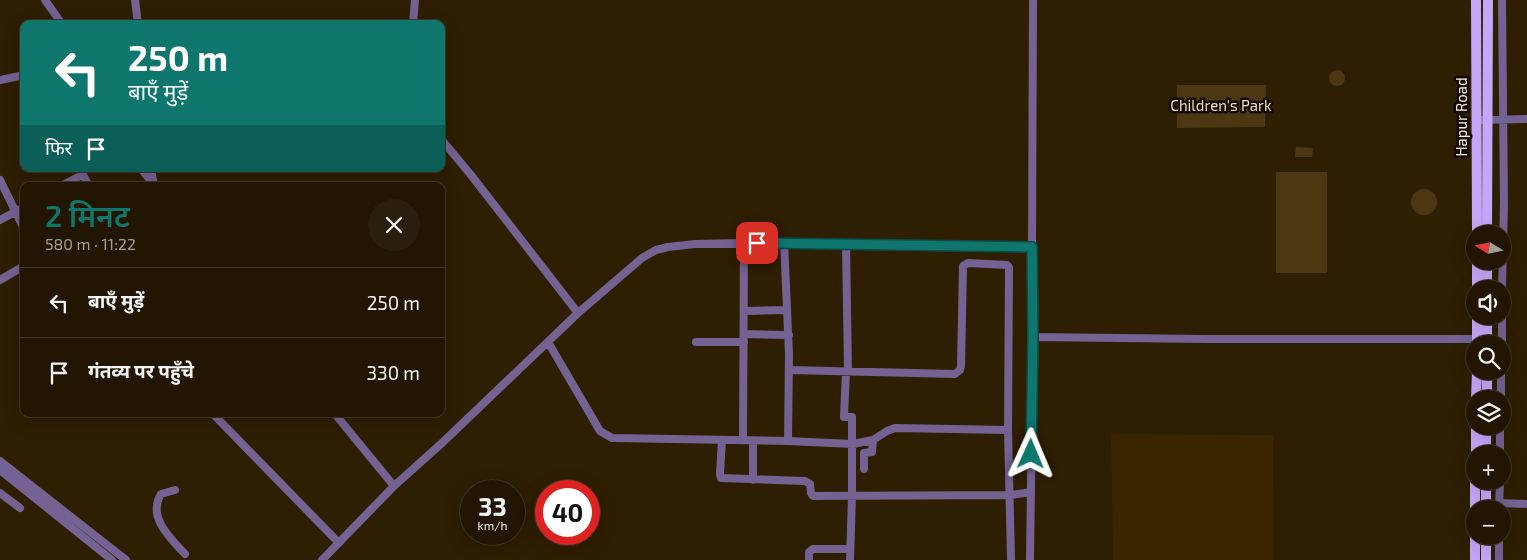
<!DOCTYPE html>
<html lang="hi">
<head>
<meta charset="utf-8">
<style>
  :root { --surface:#221602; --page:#2a1f0c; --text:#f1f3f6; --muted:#a29f99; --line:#3f3524; --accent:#0f766e }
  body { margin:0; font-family:"Exo 2","Noto Sans Devanagari",sans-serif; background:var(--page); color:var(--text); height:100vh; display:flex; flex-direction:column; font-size:19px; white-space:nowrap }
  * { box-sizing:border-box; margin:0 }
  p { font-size:16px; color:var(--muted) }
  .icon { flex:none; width:28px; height:28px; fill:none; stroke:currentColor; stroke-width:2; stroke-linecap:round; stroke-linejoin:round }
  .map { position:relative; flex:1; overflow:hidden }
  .drawer { position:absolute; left:20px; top:182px; width:425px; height:235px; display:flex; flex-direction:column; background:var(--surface); border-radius:10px; box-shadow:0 5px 20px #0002,0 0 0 1px var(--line) }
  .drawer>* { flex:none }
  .banner { position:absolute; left:20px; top:20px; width:425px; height:152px; border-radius:10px; box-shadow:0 5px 20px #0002,0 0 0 1px var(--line); background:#0f766e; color:#fff; overflow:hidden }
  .needle { width:32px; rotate:280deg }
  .controls { position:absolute; left:1466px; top:225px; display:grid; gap:10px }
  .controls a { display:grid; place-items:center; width:45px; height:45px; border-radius:50%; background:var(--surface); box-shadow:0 5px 20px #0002,0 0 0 1px var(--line); font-size:25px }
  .speed { position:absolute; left:460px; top:480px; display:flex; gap:10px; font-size:25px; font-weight:700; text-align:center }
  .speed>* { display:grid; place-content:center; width:65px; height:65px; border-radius:50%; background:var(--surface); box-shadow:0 5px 20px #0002,0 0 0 1px var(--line); line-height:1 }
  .speed small { font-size:12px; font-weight:400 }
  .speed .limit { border:8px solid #d22; background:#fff; color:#111 }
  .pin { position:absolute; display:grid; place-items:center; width:42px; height:42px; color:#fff; margin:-21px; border-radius:10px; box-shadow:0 2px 8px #0006 }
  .me { position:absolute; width:55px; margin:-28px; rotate:1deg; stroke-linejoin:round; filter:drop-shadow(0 0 4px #0008) }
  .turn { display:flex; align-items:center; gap:18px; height:105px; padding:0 25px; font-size:22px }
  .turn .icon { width:65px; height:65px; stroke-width:2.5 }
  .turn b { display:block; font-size:35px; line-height:42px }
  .then { display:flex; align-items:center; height:48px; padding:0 25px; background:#0003; gap:10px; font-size:19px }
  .round { display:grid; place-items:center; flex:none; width:52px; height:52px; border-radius:26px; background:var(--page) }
  .summary { display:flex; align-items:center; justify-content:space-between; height:85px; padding:0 25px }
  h1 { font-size:30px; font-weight:600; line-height:38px; color:var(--accent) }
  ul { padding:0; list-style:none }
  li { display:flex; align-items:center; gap:15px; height:70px; padding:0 25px; border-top:1px solid var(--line) }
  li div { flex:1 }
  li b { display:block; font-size:19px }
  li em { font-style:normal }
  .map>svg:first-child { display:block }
  .built { fill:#3a2500 }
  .green { fill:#4d3713 }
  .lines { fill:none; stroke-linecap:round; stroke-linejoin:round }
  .minor { stroke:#736292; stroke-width:8 }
  .major { stroke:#c4a7f8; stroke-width:10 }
  .route-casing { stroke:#0a4d48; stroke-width:12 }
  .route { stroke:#0f766e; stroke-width:9 }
  .labels { text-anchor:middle; stroke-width:5; stroke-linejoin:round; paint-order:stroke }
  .park-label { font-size:15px; fill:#f6ddb7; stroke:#110902 }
  .street-label { font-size:15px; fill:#fdf1e1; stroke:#110902 }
</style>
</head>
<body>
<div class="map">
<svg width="1527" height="560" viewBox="0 0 1527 560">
  <rect width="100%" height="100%" fill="#2e1e02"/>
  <!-- built -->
  <path class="built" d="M1111,434L1273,435L1274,560H1113Z"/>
  <!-- green -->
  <path class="green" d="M1329 78a8 8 0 1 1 16 0a8 8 0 1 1-16 0Z
    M1177,85H1266L1265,127L1177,128Z
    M1296,147L1313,148L1312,157H1295Z
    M1276,172H1327V273H1276Z
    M1411 202a13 13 0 1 1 26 0a13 13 0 1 1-26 0Z"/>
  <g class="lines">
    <!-- minor -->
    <path class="minor" d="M45,0L62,24
      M135,0L138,24
      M1502,0L1504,203L1502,289
      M413,24L415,0
      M0,80L24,75
      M1482,120L1527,119
      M441,139L471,175L578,313
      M80,169L89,186
      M141,169L152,182
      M151,169L154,186
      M0,180L24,229
      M61,186L82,175
      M0,220L24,207
      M784,242L789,354L788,441
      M846,244L848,371
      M0,280L24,266
      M744,311L787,310
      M744,334L789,335
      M1033,337L1206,339H1482
      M548,342L600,431L612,438L788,441L853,444L873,440L887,431L895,428L1008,430
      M696,342H744
      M1502,344V316
      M789,370L955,374L960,370L961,366L963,266L968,263L1007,265L1009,267L1008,430L1011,560
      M846,371L844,417H852V496L850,560
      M1501,399V371
      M213,414L339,543
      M335,414L394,486
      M722,440L720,474L721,478L805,481L810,484L811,493L813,496L1011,495L1031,492
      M743,440L744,243
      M1500,454V426
      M0,461L126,560
      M864,469V453L872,452L873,440
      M0,470L112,560
      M753,480V441
      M175,490L161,494C147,517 170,538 185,554
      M0,493L20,508
      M1499,503L1527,504
      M1499,509L1500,481
      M322,560L394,486L442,443L578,313L642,258L656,250L668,247L695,244L784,242L1032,247
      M809,560V552L813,549H850
      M1030,560L1033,337L1032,247L1033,0
      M1499,560V536"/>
    <!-- major -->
    <path class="major" d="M1476,0L1477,234
      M1487,234L1488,0
      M1477,289V261
      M1487,289V261
      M1477,344V316
      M1487,344V316
      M1476,399L1477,371
      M1487,399V371
      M1476,454V426
      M1486,454V426
      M1475,509V481
      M1486,509V481
      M1475,560V519
      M1486,560V536"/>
  </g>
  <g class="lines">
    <defs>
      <path id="route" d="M757,243L1032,247L1033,337L1031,454"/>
    </defs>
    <!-- route casing -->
    <use href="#route" class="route-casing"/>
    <!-- route -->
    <use href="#route" class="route"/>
  </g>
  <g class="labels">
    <!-- park labels -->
    <g class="park-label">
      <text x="1221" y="111">Children's Park</text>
    </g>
    <!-- street labels -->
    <g class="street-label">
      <text transform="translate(1462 117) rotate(-90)" y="5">Hapur Road</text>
    </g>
  </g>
</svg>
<div class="controls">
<a><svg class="needle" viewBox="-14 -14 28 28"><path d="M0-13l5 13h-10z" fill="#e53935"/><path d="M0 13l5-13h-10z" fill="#a29f99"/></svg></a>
<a><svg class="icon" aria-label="sound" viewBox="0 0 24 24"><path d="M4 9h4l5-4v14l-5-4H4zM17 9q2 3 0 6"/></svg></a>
<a><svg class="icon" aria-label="search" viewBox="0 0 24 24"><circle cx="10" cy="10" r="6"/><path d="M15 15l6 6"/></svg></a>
<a><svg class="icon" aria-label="layers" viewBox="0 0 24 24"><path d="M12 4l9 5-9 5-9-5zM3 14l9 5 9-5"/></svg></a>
<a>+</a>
<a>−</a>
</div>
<div class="speed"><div>33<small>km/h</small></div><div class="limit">40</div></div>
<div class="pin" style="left:757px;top:243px;background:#d93025"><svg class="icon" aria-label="arrive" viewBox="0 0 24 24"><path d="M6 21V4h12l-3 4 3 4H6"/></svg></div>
<svg class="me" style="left:1031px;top:454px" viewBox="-20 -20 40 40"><path d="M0-17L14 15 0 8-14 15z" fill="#0f766e" stroke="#fff" stroke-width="4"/></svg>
<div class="banner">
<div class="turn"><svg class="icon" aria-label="left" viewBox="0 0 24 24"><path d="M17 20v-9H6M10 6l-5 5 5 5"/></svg><div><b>250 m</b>बाएँ मुड़ें</div></div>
<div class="then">फिर<svg class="icon" aria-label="arrive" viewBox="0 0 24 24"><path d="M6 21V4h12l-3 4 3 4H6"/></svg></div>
</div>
<section class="drawer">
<div class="summary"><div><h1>2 मिनट</h1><p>580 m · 11:22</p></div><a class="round"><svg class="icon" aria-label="close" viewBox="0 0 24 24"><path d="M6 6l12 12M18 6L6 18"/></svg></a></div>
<ul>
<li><svg class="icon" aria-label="left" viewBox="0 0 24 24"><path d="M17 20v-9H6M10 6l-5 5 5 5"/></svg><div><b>बाएँ मुड़ें</b></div><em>250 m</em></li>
<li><svg class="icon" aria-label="arrive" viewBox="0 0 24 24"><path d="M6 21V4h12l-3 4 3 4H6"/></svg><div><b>गंतव्य पर पहुँचे</b></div><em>330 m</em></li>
</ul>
</section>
</div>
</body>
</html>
